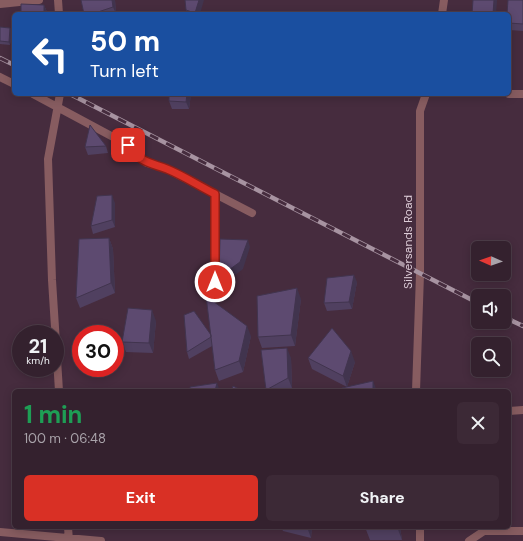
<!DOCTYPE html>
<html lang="en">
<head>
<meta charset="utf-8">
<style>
  :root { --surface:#34212e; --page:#3c2936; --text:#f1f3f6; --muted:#a9a3aa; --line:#4e3e4a; --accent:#d93025 }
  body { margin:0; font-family:"DM Sans",sans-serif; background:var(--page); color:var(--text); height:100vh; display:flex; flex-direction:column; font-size:15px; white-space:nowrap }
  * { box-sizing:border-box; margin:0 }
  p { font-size:13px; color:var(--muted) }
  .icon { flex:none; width:22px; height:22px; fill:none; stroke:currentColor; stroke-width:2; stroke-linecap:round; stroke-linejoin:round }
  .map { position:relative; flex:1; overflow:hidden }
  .side { position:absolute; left:12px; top:389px; width:499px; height:140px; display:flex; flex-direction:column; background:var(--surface); border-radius:6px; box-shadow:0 2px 10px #0003,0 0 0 1px var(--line) }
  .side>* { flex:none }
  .guide { position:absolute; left:12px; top:12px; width:499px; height:84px; border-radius:6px; box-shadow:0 2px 10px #0003,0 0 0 1px var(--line); background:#1a4fa0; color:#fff; overflow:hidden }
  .needle { width:26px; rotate:272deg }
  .tools { position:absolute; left:471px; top:241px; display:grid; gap:8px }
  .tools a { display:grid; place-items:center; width:40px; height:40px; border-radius:6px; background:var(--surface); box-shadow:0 2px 10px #0003,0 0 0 1px var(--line); font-size:20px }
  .speed { position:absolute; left:12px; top:325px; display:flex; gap:8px; font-size:20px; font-weight:700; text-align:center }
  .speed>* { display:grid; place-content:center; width:52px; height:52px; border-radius:50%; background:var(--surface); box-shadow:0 2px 10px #0003,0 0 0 1px var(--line); line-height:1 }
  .speed small { font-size:10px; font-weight:400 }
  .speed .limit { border:6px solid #d22; background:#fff; color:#111 }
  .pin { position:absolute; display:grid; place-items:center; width:34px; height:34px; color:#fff; margin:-17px; border-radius:8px; box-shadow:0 2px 6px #0006 }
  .me { position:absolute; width:44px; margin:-22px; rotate:0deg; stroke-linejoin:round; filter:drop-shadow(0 0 3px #0008) }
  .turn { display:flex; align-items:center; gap:14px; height:84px; padding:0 12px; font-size:18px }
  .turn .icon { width:52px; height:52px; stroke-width:2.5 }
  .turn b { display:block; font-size:28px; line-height:34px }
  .round { display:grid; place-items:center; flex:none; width:42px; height:42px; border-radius:6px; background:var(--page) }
  .head { display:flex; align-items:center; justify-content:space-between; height:68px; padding:0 12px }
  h1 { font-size:24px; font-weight:700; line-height:30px; color:#1e9e55 }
  .button { display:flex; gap:8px; margin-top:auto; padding:8px 12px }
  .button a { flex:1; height:46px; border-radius:6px; background:var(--accent); color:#fff; font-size:16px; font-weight:700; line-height:46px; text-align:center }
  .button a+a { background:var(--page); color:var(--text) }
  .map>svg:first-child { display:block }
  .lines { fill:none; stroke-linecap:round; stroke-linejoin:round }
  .minor { stroke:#875c60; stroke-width:8 }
  .rail-casing { stroke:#a793a1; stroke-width:4.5 }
  .rail { stroke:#462c3e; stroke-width:3; stroke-dasharray:9; stroke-linecap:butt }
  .wall { fill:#504060 }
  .shaded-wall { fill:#41344e }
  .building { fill:#5d4a70; stroke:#41344e }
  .route-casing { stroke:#8d1f18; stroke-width:10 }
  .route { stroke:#d93025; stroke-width:7 }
  .labels { text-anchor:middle; stroke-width:3.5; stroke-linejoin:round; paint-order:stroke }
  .street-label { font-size:12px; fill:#ddccd7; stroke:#462c3e }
</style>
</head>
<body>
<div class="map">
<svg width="523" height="541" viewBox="0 0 523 541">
  <rect width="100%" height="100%" fill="#462c3e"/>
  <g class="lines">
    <!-- minor -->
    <path class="minor" d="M58,0L59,14
      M0,4L39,0
      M442,14L444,0
      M0,77L14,84
      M33,94L128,145L134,153L147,163L167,169L252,213
      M509,94H523
      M215,194V282
      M59,391L52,280L48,159L60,94
      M416,391L420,274V111L426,94
      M509,411L523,410
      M68,527L69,541
      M420,527V541
      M0,532L101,541
      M469,541L484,531H523"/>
    <defs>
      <path id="rail" d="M0,58L14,65
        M70,94L478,303
        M504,317L523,326"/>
    </defs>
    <!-- rail casing -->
    <use href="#rail" class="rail-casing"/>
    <!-- rail -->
    <use href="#rail" class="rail"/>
  </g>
  <!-- wall -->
  <path class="wall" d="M81,0H115L116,14H84Z
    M523,0V31L509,30V14Z
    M44,5L47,12V14H21Z
    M186,10L200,14H188Z
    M0,27L10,28L12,31L10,45L0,44Z
    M191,94L189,109H172L169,101Z
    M106,146L108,153L88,155L85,147Z
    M115,203V227L93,234L91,226Z
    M109,238L113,249L115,293L80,308L76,298Z
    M357,282L352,309L327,311L324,303Z
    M301,299L295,346L262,348L258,337Z
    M156,321L153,353L126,352L122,342Z
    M211,335L251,336L243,372L219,381L215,370L212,346L189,359L187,352Z
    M261,350L291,358L292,388L288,391H267Z
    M308,358L355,362L347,387L312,369Z
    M281,527H312L311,538L283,531Z
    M365,527H400L402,540H370Z"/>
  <!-- shaded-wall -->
  <path class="shaded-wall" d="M112,0H115L116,14L113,7Z
    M199,0H204L200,14H196L195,13Z
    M494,0H497V1L496,14H493Z
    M44,5L47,12V14H45L44,13Z
    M10,28L12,31L10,45L9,42Z
    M187,94H191L189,109L186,102Z
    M112,195L115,203V227L112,220Z
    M109,238L113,249L115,293L111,283Z
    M248,240L250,247L243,269L222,285L219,277Z
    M354,275L357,282L352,309L349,302Z
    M297,288L301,299L295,346L291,335Z
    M152,310L156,321L153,353L149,343Z
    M247,326L251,336L243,372L239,361Z
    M287,348L291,358L292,388L288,378Z
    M351,351L355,362L347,387L343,376Z
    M373,381L377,391H373Z
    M217,383L220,391H215Z
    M307,527H312L311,538Z
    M397,527H400L402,540Z"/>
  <!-- building -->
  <path class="building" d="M81,0H112L113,7L92,14H84Z
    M185,0H199L195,13L186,10Z
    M473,0H494L493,14H472Z
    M508,0H523V24L509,23V14H507Z
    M21,4L44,5V13H37L36,14H21Z
    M0,27L10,28L9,42L0,41Z
    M169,94H187L186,102L169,101Z
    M90,125L106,146L85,147Z
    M112,195V220L91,226L97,196Z
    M109,238L111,283L76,298L79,239Z
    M220,239L248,240L240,262L219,277Z
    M354,275L349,302L324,303L327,278Z
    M297,288L291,335L258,337L257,296Z
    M206,296L247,326L239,361L215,370Z
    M128,308L152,310L149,343L122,342Z
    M194,311L211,335V337L187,352L184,315Z
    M332,328L351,351L343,376L308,358Z
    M287,348L288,378L266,390L261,350Z
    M373,381V391H343L342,388Z
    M217,383L215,391H190V387Z
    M233,386L243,391H231Z"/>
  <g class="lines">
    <defs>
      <path id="route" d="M128,145C141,163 148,162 167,169C184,176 199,186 215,194V282"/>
    </defs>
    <!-- route casing -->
    <use href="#route" class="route-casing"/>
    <!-- route -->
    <use href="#route" class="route"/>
  </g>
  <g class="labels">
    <!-- street labels -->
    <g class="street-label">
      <text transform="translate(408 242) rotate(-90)" y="4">Silversands Road</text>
    </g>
  </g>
</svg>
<div class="tools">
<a><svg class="needle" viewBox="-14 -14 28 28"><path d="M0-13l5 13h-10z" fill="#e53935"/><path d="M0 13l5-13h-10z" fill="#a9a3aa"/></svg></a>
<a><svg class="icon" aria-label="sound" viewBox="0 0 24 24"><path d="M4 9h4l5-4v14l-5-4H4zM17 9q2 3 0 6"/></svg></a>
<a><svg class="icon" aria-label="search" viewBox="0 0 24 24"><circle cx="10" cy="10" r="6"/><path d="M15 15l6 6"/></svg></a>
</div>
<div class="speed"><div>21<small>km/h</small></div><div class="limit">30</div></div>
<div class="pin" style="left:128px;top:145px;background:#d93025"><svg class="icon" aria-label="arrive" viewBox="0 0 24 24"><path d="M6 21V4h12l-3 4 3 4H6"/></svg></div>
<svg class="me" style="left:215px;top:282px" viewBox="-20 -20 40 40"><circle r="17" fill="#d93025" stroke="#fff" stroke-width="3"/><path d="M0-11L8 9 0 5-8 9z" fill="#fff"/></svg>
<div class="guide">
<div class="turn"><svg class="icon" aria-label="left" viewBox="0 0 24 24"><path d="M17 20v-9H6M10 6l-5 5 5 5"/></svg><div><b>50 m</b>Turn left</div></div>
</div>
<section class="side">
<div class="head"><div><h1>1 min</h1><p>100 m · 06:48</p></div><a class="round"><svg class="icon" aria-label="close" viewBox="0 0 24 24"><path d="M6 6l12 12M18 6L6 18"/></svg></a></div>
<div class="button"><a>Exit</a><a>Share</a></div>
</section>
</div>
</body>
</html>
